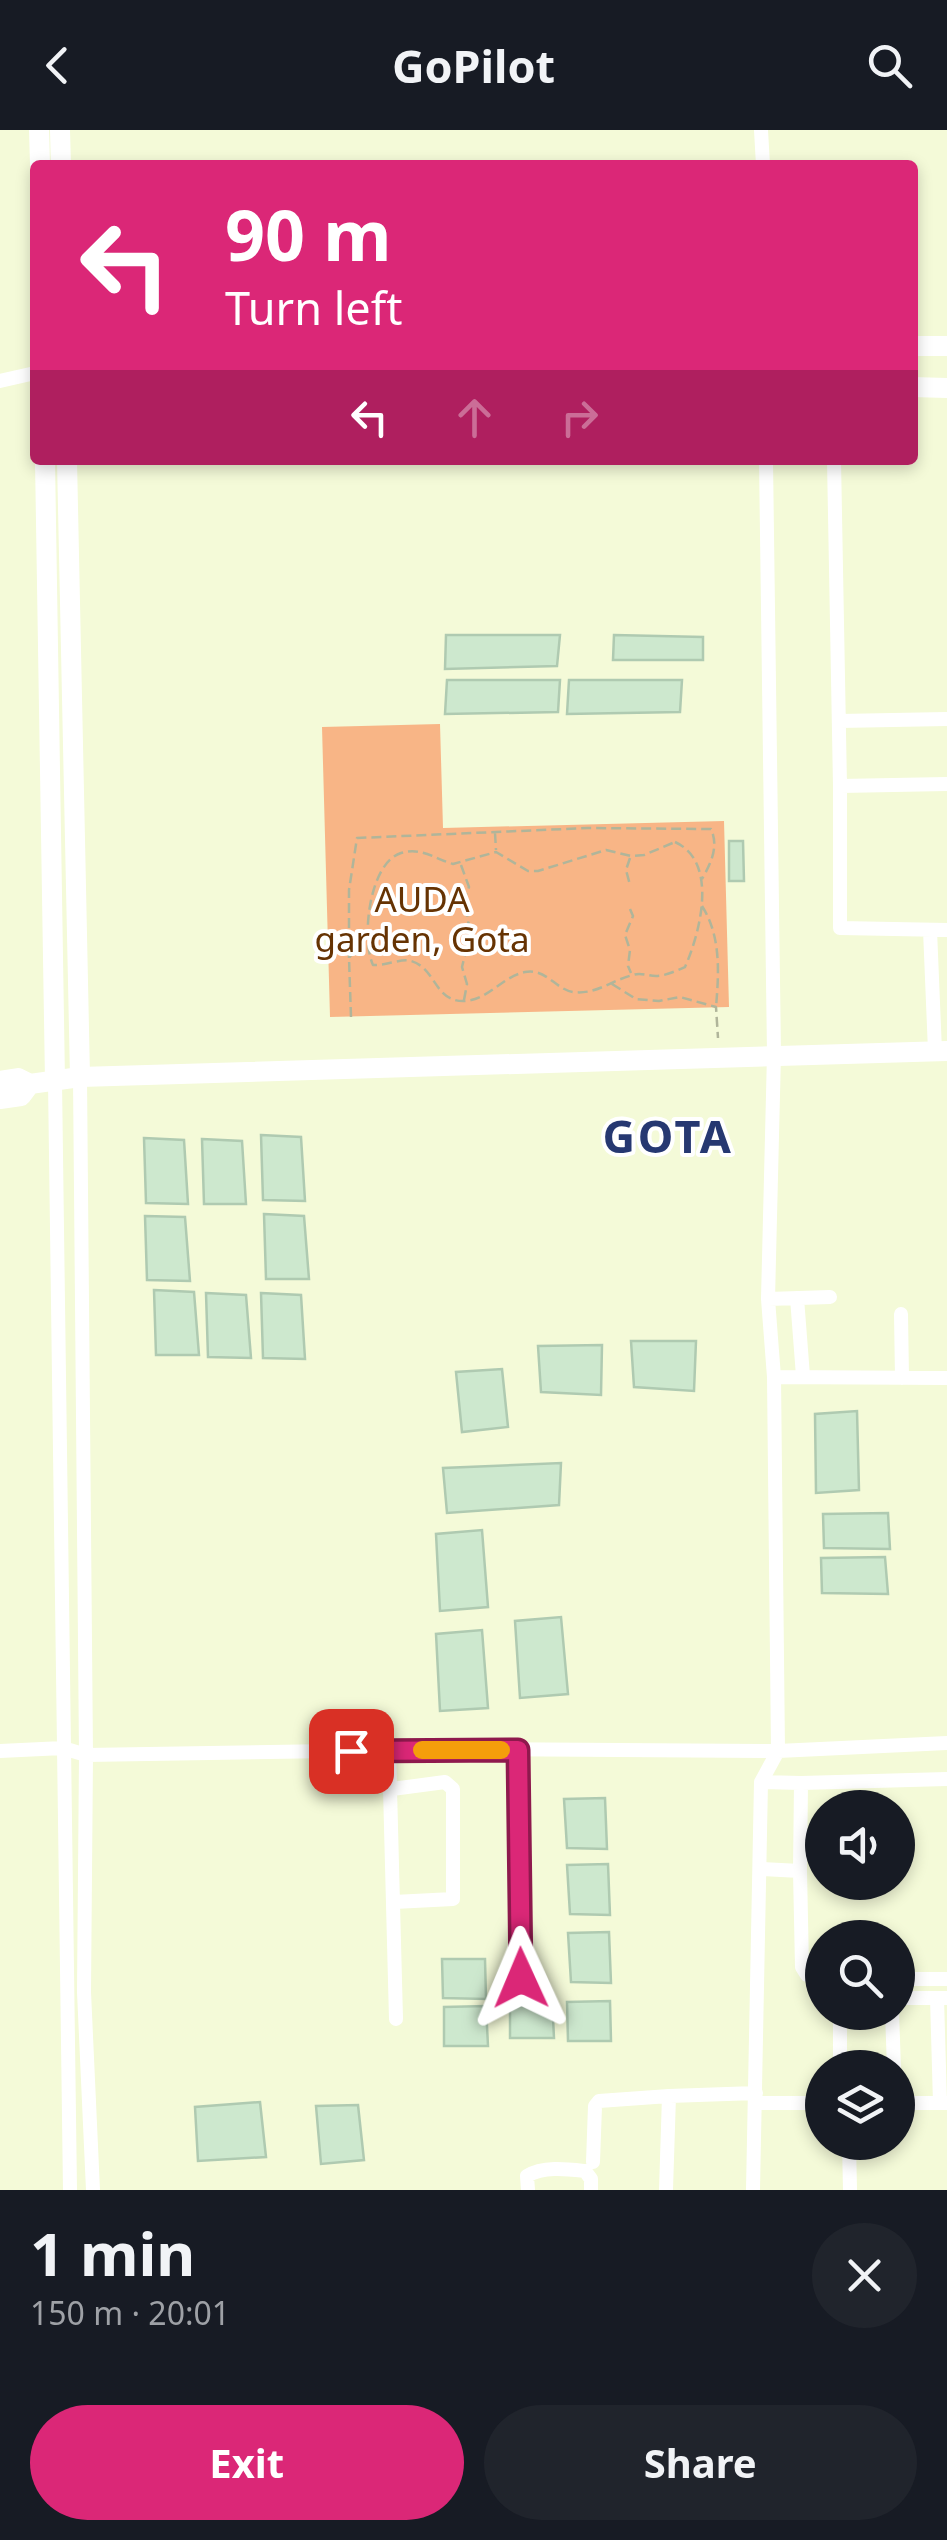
<!DOCTYPE html>
<html lang="en">
<head>
<meta charset="utf-8">
<style>
  :root { --surface:#171b24; --page:#20242c; --text:#f1f3f6; --muted:#9ea1a6; --accent:#db2777 }
  body { margin:0; font-family:"Noto Sans",sans-serif; background:var(--page); color:var(--text); height:100vh; display:flex; flex-direction:column; font-size:38px; white-space:nowrap }
  * { box-sizing:border-box; margin:0 }
  p { font-size:32px; color:var(--muted) }
  .icon { flex:none; width:55px; height:55px; fill:none; stroke:currentColor; stroke-width:2; stroke-linecap:round; stroke-linejoin:round }
  .map { position:relative; height:2060px; overflow:hidden }
  .drawer { display:flex; flex-direction:column; background:var(--surface); flex:1 }
  .drawer>* { flex:none }
  .guide { position:absolute; left:30px; top:30px; width:888px; height:305px; border-radius:10px; box-shadow:0 5px 15px #0003; background:#db2777; color:#fff; overflow:hidden }
  .fabs { position:absolute; left:805px; top:1660px; display:grid; gap:20px }
  .fabs a { display:grid; place-items:center; width:110px; height:110px; border-radius:50%; background:var(--surface); box-shadow:0 5px 15px #0003; font-size:50px }
  .pin { position:absolute; display:grid; place-items:center; width:85px; height:85px; color:#fff; margin:-42px; border-radius:20px; box-shadow:0 5px 15px #0006 }
  .me { position:absolute; width:110px; margin:-55px; rotate:359deg; stroke-linejoin:round; filter:drop-shadow(0 0 8px #0008) }
  .turn { display:flex; align-items:center; gap:35px; height:210px; padding:0 30px; font-size:45px }
  .turn .icon { width:130px; height:130px; stroke-width:2.5 }
  .turn b { display:block; font-size:70px; line-height:85px }
  .lanes { display:flex; align-items:center; height:95px; padding:0 30px; background:#0003; justify-content:center; gap:50px; direction:ltr }
  .lanes .off { opacity:.35 }
  .round { display:grid; place-items:center; flex:none; width:105px; height:105px; border-radius:52px; background:var(--page) }
  .summary { display:flex; align-items:center; justify-content:space-between; height:170px; padding:0 30px }
  h1 { font-size:60px; font-weight:700; line-height:75px }
  .button { display:flex; gap:20px; margin-top:auto; padding:20px 30px }
  .button a { flex:1; height:115px; border-radius:60px; background:var(--accent); color:#fff; font-size:40px; font-weight:700; line-height:115px; text-align:center }
  .button a+a { background:var(--page); color:var(--text) }
  header { display:flex; justify-content:space-between; align-items:center; height:130px; padding:0 30px; background:var(--surface); font-size:45px; font-weight:700 }
  .map>svg:first-child { display:block }
  .green { fill:#f8b586 }
  .building { fill:#cde8ce; stroke:#afcab1; stroke-width:2.5 }
  .lines { fill:none; stroke-linecap:round; stroke-linejoin:round }
  .path { stroke:#b0b59a; stroke-width:2.5; stroke-dasharray:10 5; stroke-linecap:butt }
  .street { stroke:#fff; stroke-width:14 }
  .secondary { stroke:#fff; stroke-width:20 }
  .route-casing { stroke:#8e194d; stroke-width:25 }
  .route { stroke:#db2777; stroke-width:18 }
  .slow { stroke:#f59e0b; stroke-width:18 }
  .labels { text-anchor:middle; stroke-width:8; stroke-linejoin:round; paint-order:stroke }
  .park-label { font-size:35px; fill:#663303; stroke:#fff }
  .district-label { font-size:45px; font-weight:bold; letter-spacing:2.5px; fill:#263871; stroke:#fff }
</style>
</head>
<body>
<header><svg class="icon" aria-label="back" viewBox="0 0 24 24"><path d="M15 5l-7 7 7 7"/></svg>GoPilot<svg class="icon" aria-label="search" viewBox="0 0 24 24"><circle cx="10" cy="10" r="6"/><path d="M15 15l6 6"/></svg></header>
<div class="map">
<svg width="947" height="2060" viewBox="0 0 947 2060">
  <rect width="100%" height="100%" fill="#f4fad8"/>
  <!-- green -->
  <path class="green" d="M440,594L443,698L724,691L729,877L330,887L322,597Z"/>
  <!-- building -->
  <path class="building" d="M446,505H560L557,536L445,539Z
    M614,505L703,507V530H613Z
    M447,550H560L558,582L445,584Z
    M569,550H682L680,582L567,584Z
    M729,711H743L744,751H729Z
    M261,1005L301,1007L305,1071L263,1070Z
    M144,1008L184,1010L188,1074L146,1073Z
    M202,1009L242,1011L246,1074H204Z
    M264,1084L304,1086L309,1149H266Z
    M145,1086L185,1087L190,1151L147,1150Z
    M154,1160L194,1162L199,1225H156Z
    M206,1163L246,1165L251,1228L208,1227Z
    M261,1163L301,1165L305,1229L263,1228Z
    M631,1211H696L694,1261L634,1257Z
    M602,1215L601,1265L541,1262L538,1216Z
    M502,1239L508,1297L462,1302L456,1242Z
    M857,1281L859,1360L816,1363L815,1284Z
    M561,1333L559,1375L447,1383L443,1338Z
    M888,1383L890,1419L824,1418L823,1384Z
    M482,1400L488,1477L440,1481L436,1404Z
    M885,1427L888,1464L822,1463L821,1428Z
    M561,1487L568,1564L520,1568L515,1491Z
    M482,1500L488,1578L440,1581L436,1504Z
    M605,1668L607,1719L567,1718L564,1669Z
    M608,1734L610,1785L570,1784L567,1735Z
    M609,1802L611,1853L571,1852L568,1803Z
    M442,1829H485L486,1869L443,1868Z
    M552,1868L554,1908H510V1869Z
    M610,1871L611,1911H568L567,1872Z
    M486,1876L488,1916H444V1877Z
    M260,1972L266,2027L198,2031L195,1977Z
    M358,1975L364,2030L321,2034L316,1976Z"/>
  <g class="lines">
    <!-- path -->
    <path class="path" d="M495,703L496,720
      M675,712C719,732 700,803 685,837C676,841 665,846 656,846C647,846 641,842 633,845C612,850 596,865 573,862C555,859 546,838 525,842C501,847 488,871 463,871C434,871 436,838 411,831C401,828 386,836 373,835C361,809 369,733 401,723C422,717 435,729 453,734L496,722L528,741H538L606,720L631,726L644,725Z
      M630,728L626,740L630,755
      M461,735L469,757L463,772L469,791L464,804
      M702,776C721,806 719,842 716,877
      M630,779L633,786L625,805L630,820L628,836L631,843
      M349,828V760L357,708L588,698L711,699C719,717 711,733 702,749
      M612,854L636,869L659,871L680,867L716,877L718,908
      M464,870L467,854L462,837L465,825
      M351,887L349,828L366,804"/>
    <!-- street -->
    <path class="street" d="M761,0L763,35
      M0,251L35,243
      M834,330L840,656
      M839,591L947,589
      M947,654L840,656V798L947,800
      M930,800L935,921
      M80,947L86,1625L84,1862L93,2060
      M55,951L70,2060
      M797,1168L803,1246
      M768,1169L830,1167
      M901,1184L902,1248
      M774,1247L947,1248
      M389,1620L396,1889
      M518,1620L521,1849
      M0,1621L63,1618L86,1625L454,1619L778,1621L947,1613
      M761,1652L801,1653
      M392,1659L445,1652L453,1659V1769L394,1772
      M760,1739L800,1741L802,1837L807,1845L822,1849
      M800,1741L801,1653L947,1649
      M898,1849H947
      M898,1868H947
      M937,1868L940,1973
      M840,1882V1938
      M892,1882L894,1938
      M669,1966L756,1963
      M756,1973H822
      M898,1973H947
      M849,2012L850,2060
      M593,2032L595,1976L599,1971L669,1966L666,2060
      M528,2060L527,2046C543,2036 567,2039 585,2041L591,2049V2060
      M753,2060L761,1652L778,1621L774,1247L768,1169L774,924L766,330"/>
    <!-- secondary -->
    <path class="secondary" d="M39,0L40,35
      M60,0L61,35
      M912,216H947
      M912,257L947,258
      M45,330L55,951
      M67,330L80,947
      M0,951L18,948L30,954L80,947L947,921
      M0,969L21,966L30,954"/>
  </g>
  <g class="lines">
    <defs>
      <path id="route" d="M351,1621L518,1620L521,1848"/>
    </defs>
    <!-- route casing -->
    <use href="#route" class="route-casing"/>
    <!-- route -->
    <use href="#route" class="route"/>
    <!-- slow -->
    <path class="slow" d="M422,1620H501"/>
  </g>
  <g class="labels">
    <!-- park labels -->
    <g class="park-label">
      <text x="422" y="782">AUDA<tspan x="422" dy="40">garden, Gota</tspan></text>
    </g>
    <!-- district labels -->
    <g class="district-label">
      <text x="668" y="1023">GOTA</text>
    </g>
  </g>
</svg>
<div class="fabs">
<a><svg class="icon" aria-label="sound" viewBox="0 0 24 24"><path d="M4 9h4l5-4v14l-5-4H4zM17 9q2 3 0 6"/></svg></a>
<a><svg class="icon" aria-label="search" viewBox="0 0 24 24"><circle cx="10" cy="10" r="6"/><path d="M15 15l6 6"/></svg></a>
<a><svg class="icon" aria-label="layers" viewBox="0 0 24 24"><path d="M12 4l9 5-9 5-9-5zM3 14l9 5 9-5"/></svg></a>
</div>
<div class="pin" style="left:351px;top:1621px;background:#d93025"><svg class="icon" aria-label="arrive" viewBox="0 0 24 24"><path d="M6 21V4h12l-3 4 3 4H6"/></svg></div>
<svg class="me" style="left:521px;top:1848px" viewBox="-20 -20 40 40"><path d="M0-17L14 15 0 8-14 15z" fill="#db2777" stroke="#fff" stroke-width="4"/></svg>
<div class="guide">
<div class="turn"><svg class="icon" aria-label="left" viewBox="0 0 24 24"><path d="M17 20v-9H6M10 6l-5 5 5 5"/></svg><div><b>90 m</b>Turn left</div></div>
<div class="lanes"><svg class="icon" aria-label="left" viewBox="0 0 24 24"><path d="M17 20v-9H6M10 6l-5 5 5 5"/></svg><svg class="icon off" aria-label="ahead" viewBox="0 0 24 24"><path d="M12 20V5M6 11l6-6 6 6"/></svg><svg class="icon off" aria-label="right" viewBox="0 0 24 24"><path d="M7 20v-9h11M14 6l5 5-5 5"/></svg></div>
</div>
</div>
<section class="drawer">
<div class="summary"><div><h1>1 min</h1><p>150 m · 20:01</p></div><a class="round"><svg class="icon" aria-label="close" viewBox="0 0 24 24"><path d="M6 6l12 12M18 6L6 18"/></svg></a></div>
<div class="button"><a>Exit</a><a>Share</a></div>
</section>
</body>
</html>
